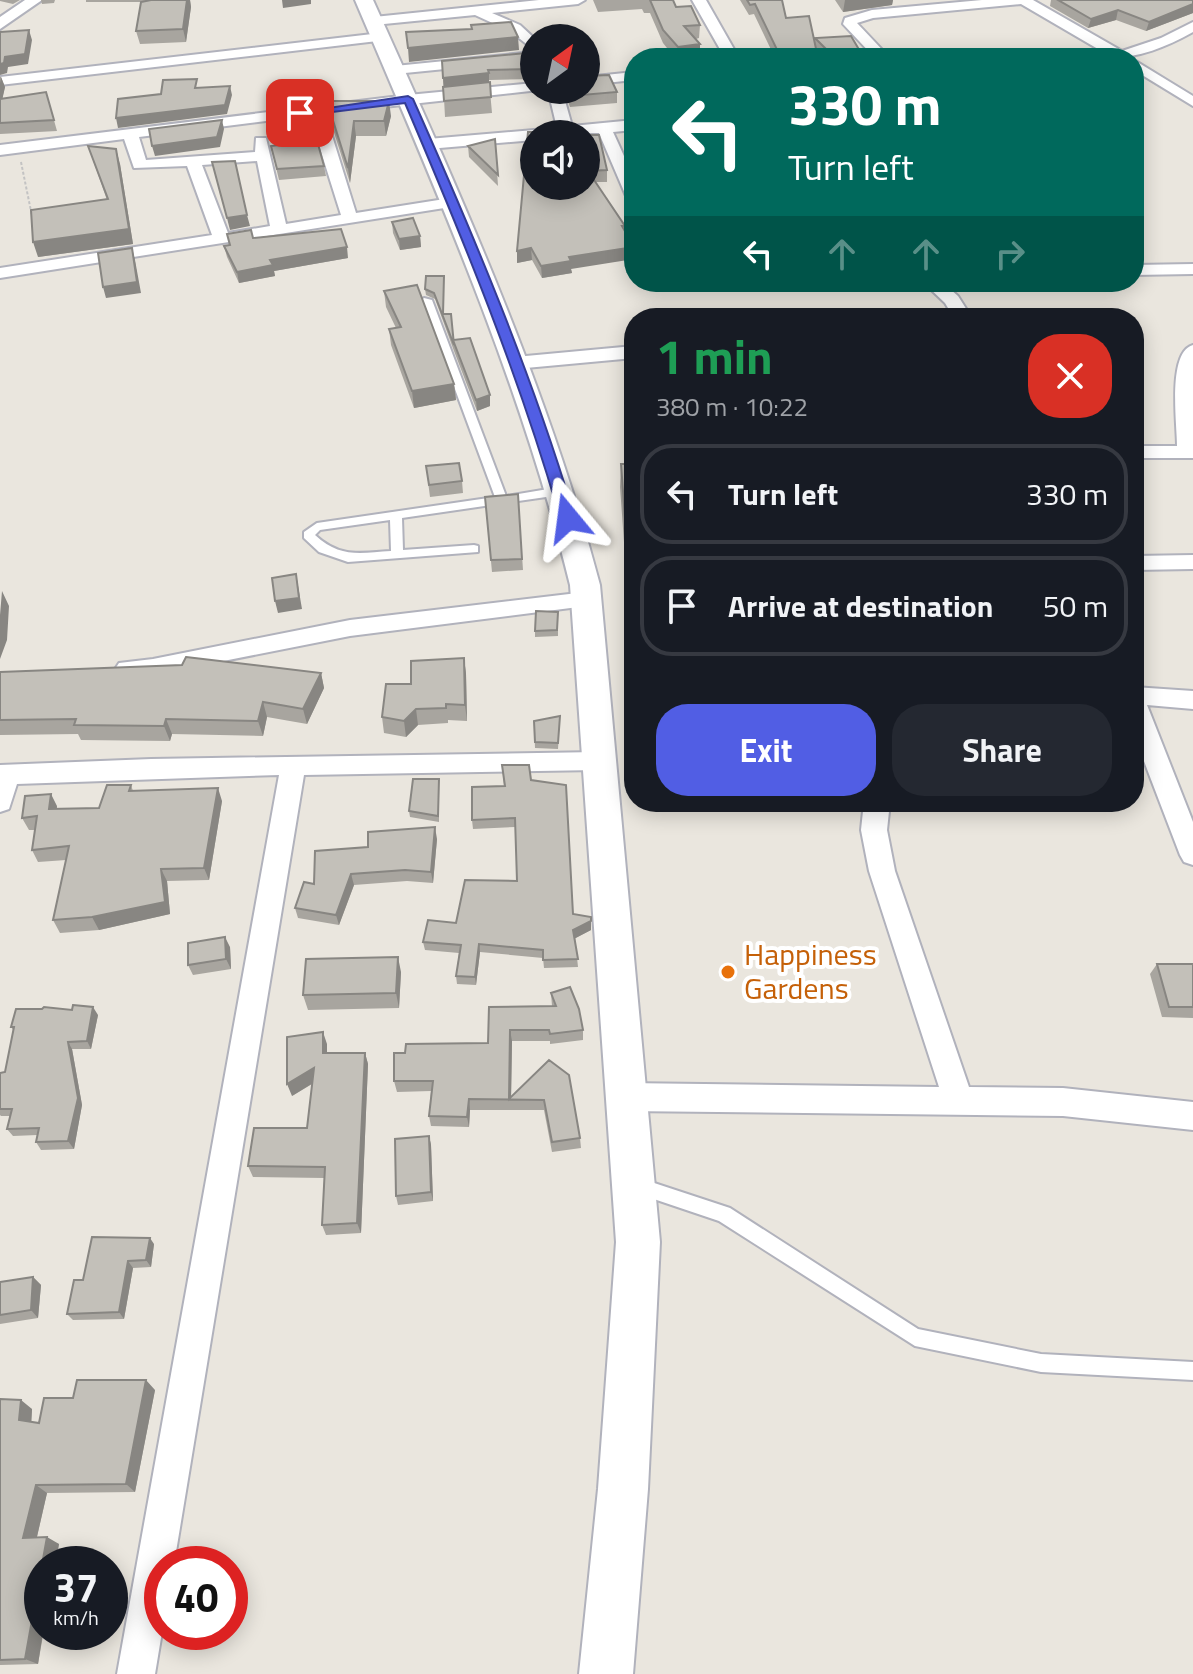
<!DOCTYPE html>
<html lang="en">
<head>
<meta charset="utf-8">
<style>
  :root { --surface:#171b24; --page:#242831; --text:#f1f3f6; --muted:#9ea1a6; --line:#363941; --accent:#515ee4 }
  body { margin:0; font-family:"Titillium Web",sans-serif; background:var(--page); color:var(--text); height:100vh; display:flex; flex-direction:column; font-size:30px; white-space:nowrap }
  * { box-sizing:border-box; margin:0 }
  p { font-size:26px; color:var(--muted) }
  .icon { flex:none; width:44px; height:44px; fill:none; stroke:currentColor; stroke-width:2; stroke-linecap:round; stroke-linejoin:round }
  .map { position:relative; flex:1; overflow:hidden }
  .sheet { position:absolute; left:624px; top:308px; width:520px; height:504px; display:flex; flex-direction:column; background:var(--surface); border-radius:32px; box-shadow:0 4px 20px #0003 }
  .sheet>* { flex:none }
  .hud { position:absolute; left:624px; top:48px; width:520px; height:244px; border-radius:32px; box-shadow:0 4px 20px #0003; background:#00695c; color:#fff; overflow:hidden }
  .needle { width:52px; rotate:33deg }
  .buttons { position:absolute; left:520px; top:24px; display:grid; gap:16px }
  .buttons a { display:grid; place-items:center; width:80px; height:80px; border-radius:50%; background:var(--surface); box-shadow:0 4px 20px #0003; font-size:40px }
  .speed { position:absolute; left:24px; top:1546px; display:flex; gap:16px; font-size:40px; font-weight:700; text-align:center }
  .speed>* { display:grid; place-content:center; width:104px; height:104px; border-radius:50%; background:var(--surface); box-shadow:0 4px 20px #0003; line-height:1 }
  .speed small { font-size:20px; font-weight:400 }
  .speed .limit { border:12px solid #d22; background:#fff; color:#111 }
  .pin { position:absolute; display:grid; place-items:center; width:68px; height:68px; color:#fff; margin:-34px; border-radius:16px; box-shadow:0 4px 12px #0006 }
  .me { position:absolute; width:88px; margin:-44px; rotate:344deg; stroke-linejoin:round; filter:drop-shadow(0 0 6px #0008) }
  .turn { display:flex; align-items:center; gap:28px; height:168px; padding:0 32px; font-size:36px }
  .turn .icon { width:104px; height:104px; stroke-width:2.5 }
  .turn b { display:block; font-size:56px; line-height:68px }
  .lanes { display:flex; align-items:center; height:76px; padding:0 32px; background:#0003; justify-content:center; gap:40px; direction:ltr }
  .lanes .off { opacity:.35 }
  .round { display:grid; place-items:center; flex:none; width:84px; height:84px; border-radius:32px; background:var(--page) }
  .overview { display:flex; align-items:center; justify-content:space-between; height:136px; padding:0 32px }
  h1 { font-size:48px; font-weight:700; line-height:60px; color:#1e9e55 }
  .primary-button { display:flex; gap:16px; margin-top:auto; padding:16px 32px }
  .primary-button a { flex:1; height:92px; border-radius:32px; background:var(--accent); color:#fff; font-size:32px; font-weight:700; line-height:92px; text-align:center }
  .primary-button a+a { background:var(--page); color:var(--text) }
  ul { padding:0; list-style:none }
  li { display:flex; align-items:center; gap:24px; height:100px; margin:0 16px 12px; padding:0 16px; border:4px solid var(--line); border-radius:32px }
  li div { flex:1 }
  li b { display:block; font-size:30px }
  li em { font-style:normal }
  .map>svg:first-child { display:block }
  .lines { fill:none; stroke-linecap:round; stroke-linejoin:round }
  .lane-casing { stroke:#b1b2bc; stroke-width:4 }
  .street-casing { stroke:#b1b2bc; stroke-width:4 }
  .secondary-casing { stroke:#b1b2bc; stroke-width:4 }
  .path { stroke:#c3c3c3; stroke-width:2; stroke-dasharray:3 2; stroke-linecap:butt }
  .lane { fill:#fff; fill-rule:evenodd }
  .street { fill:#fff; fill-rule:evenodd }
  .secondary { fill:#fff; fill-rule:evenodd }
  .wall { fill:#a8a59f }
  .shaded-wall { fill:#888682 }
  .building { fill:#c3c0b9; stroke:#888682; stroke-width:2 }
  .route { fill:#515ee4; stroke:#353d94; stroke-width:2 }
  .food-dot { fill:#e8710a; stroke:#fff; stroke-width:3 }
  .labels { text-anchor:middle; stroke-width:8; stroke-linejoin:round; paint-order:stroke }
  .food-label { font-size:30px; fill:#c56008; stroke:#fff; text-anchor:start }
</style>
</head>
<body>
<div class="map">
<svg width="1193" height="1674" viewBox="0 0 1193 1674">
  <rect width="100%" height="100%" fill="#eae6de"/>
  <g class="lines">
    <defs>
      <path id="lane" d="M424,298L432,300L506,496L560,487L566,491L560,495L402,518L403,550L474,545L478,546V552L348,562L319,552L304,538V532L317,523L495,497L422,300ZM390,520L391,551C359,553 340,558 315,535L320,530Z
        M639,1178L730,1208L918,1329L1041,1354L1193,1362V1380L1041,1372L915,1346L719,1221L633,1192L631,1186L633,1180Z"/>
      <path id="street" d="M25,0H42L0,29V17Z
        M539,0H585L578,4L492,13L520,25L534,38V50L510,31L475,15L374,25L367,21L374,17Z
        M692,0H706L739,58H725Z
        M982,0H1033L1122,51L1161,38L1193,22V32C1166,47 1139,58 1109,58L1110,56L1021,4L873,18L857,23L890,58H875L843,24L845,18L872,10Z
        M381,33L388,37L386,40L0,85V77Z
        M534,52V60L395,74L388,70L395,66Z
        M1134,60L1193,96V106L1134,70Z
        M634,72V80L586,85V77Z
        M534,83V90H539L329,113V126L356,213L451,198L457,200V206L0,278V268L212,235L187,166L134,168L124,139L0,155V145L408,95ZM314,115L313,126L341,215L286,224L266,138H256L255,152L146,160L139,137ZM257,161L270,226L228,233L202,165Z
        M548,90H562L572,126L634,120V130L613,132L634,178V201L626,196L599,133L534,134V140L428,149L420,144L428,139L557,128Z
        M1193,264V274L1134,275V265Z
        M923,282H942L958,296L972,318H954L945,303Z
        M1193,345V458H1134V446H1177C1177,423 1167,352 1193,345Z
        M634,346V358L515,369L506,363L515,357Z
        M1193,555V569L1134,570V556Z
        M586,592L594,595L597,600L594,605L350,636L153,675H119L115,669L119,663L153,659L350,620Z
        M1134,687L1193,691V709L1147,705L1193,822V865L1184,862L1180,855L1134,735Z
        M598,752L607,754L610,761L607,768L598,770L304,775L174,1564H162V1632L155,1674H117L279,775L17,784L9,809L0,812V765L151,759Z
        M864,802H890L887,830L895,871L969,1087L1063,1088L1193,1102V1130L1063,1116L624,1111L613,1107L609,1097L613,1087L624,1083L939,1087L869,871L861,830Z"/>
      <path id="secondary" d="M355,0H373C459,191 546,382 600,585L660,1242L648,1489L633,1674H579L598,1489L616,1242L570,585C520,381 437,192 355,0Z"/>
    </defs>
    <!-- lane casing -->
    <use href="#lane" class="lane-casing"/>
    <!-- street casing -->
    <use href="#street" class="street-casing"/>
    <!-- secondary casing -->
    <use href="#secondary" class="secondary-casing"/>
    <!-- path -->
    <path class="path" d="M21,162L32,216"/>
    <!-- lane -->
    <use href="#lane" class="lane"/>
    <!-- street -->
    <use href="#street" class="street"/>
    <!-- secondary -->
    <use href="#secondary" class="secondary"/>
  </g>
  <!-- wall -->
  <path class="wall" d="M0,0H20L13,4L0,1Z
    M41,0H55L54,3L42,4Z
    M86,0H190L191,7L186,42L140,44L136,31L141,2H86Z
    M593,0H673L676,7L700,25L699,38L696,39L700,57L675,58L663,43L650,13H644L642,9L598,12Z
    M740,0H782L786,18L815,42V38L864,58H824L816,50L818,58H775L754,14L749,15Z
    M835,0H893L892,5L843,12Z
    M1051,0H1193V13L1146,31L1116,20L1088,28L1050,6Z
    M442,61L534,68V79L489,80L492,113L445,117Z
    M0,77H1L5,87L2,99L46,92L57,131L0,134Z
    M564,90L617,92V103L570,107Z
    M330,111L391,116L386,136H356L350,183L332,126Z
    M271,116L324,166L326,176L279,180L271,146L279,145Z
    M586,135L607,170V182H596L571,269L572,273L542,278L532,260L517,263L534,186Z
    M495,139L498,186L469,157L468,146Z
    M88,146L120,164L133,244L38,257L107,200Z
    M392,222L420,236L421,247L400,250L393,233Z
    M253,238L348,258L274,271L275,276L239,283L227,257L224,246Z
    M444,276V314H451L454,351L435,299L426,295L425,289Z
    M384,291L454,384L456,400L414,408L391,345L389,329L396,328L386,307Z
    M453,340L490,395V406L477,411L454,351Z
    M621,464H634V541L624,542L620,487Z
    M426,466L462,481L463,493L430,497Z
    M518,494L523,570L492,572L485,497Z
    M558,612V636L535,637V631Z
    M464,658L466,674L467,721L448,720V723L418,725L406,737L384,733L382,717L411,684Z
    M0,672L321,673L324,688L307,724L267,717L263,736L172,734L170,741L81,740L78,734L0,735Z
    M560,716L558,749L535,748L534,721Z
    M502,765L531,780L573,914L591,930L575,938L578,967L544,968L543,958L480,952L476,985L457,984L456,976L459,953L425,950L423,942L456,923L517,881L515,827L473,829L472,820L504,786Z
    M439,779V822L410,817L409,811Z
    M131,785L133,791L222,801L209,880L167,881L170,914L99,930L60,933L53,920L66,860L38,862L32,850L35,830H29L22,818L57,806V808H99Z
    M437,839L433,883L407,881L354,885L339,925L298,918L295,908L314,884L368,847Z
    M230,947L231,969L193,975L188,965Z
    M1157,964H1193V1018L1162,1017L1150,974Z
    M401,972L399,1008L308,1010L303,995Z
    M551,993L583,1030V1040L550,1044V1041H512L511,1098L549,1060L580,1138L581,1148L552,1152L544,1110H470L469,1127L431,1126L429,1116L431,1091L397,1092L394,1081L405,1053L488,1043L552,1006Z
    M98,1015L91,1049H72L82,1105L74,1149L41,1150L36,1142L37,1135L13,1136L7,1129L10,1116H1L0,1115V1073L5,1072L14,1031L11,1027Z
    M327,1044V1053H365L368,1064L361,1233L326,1235L322,1225L324,1178L253,1177L248,1166L307,1128L312,1084L292,1096Z
    M429,1136L431,1145L433,1201L398,1205L396,1196Z
    M154,1244L151,1267L133,1268L124,1319L73,1320L67,1314L83,1280Z
    M33,1277L41,1285L38,1318L0,1324V1282Z
    M155,1390L135,1492L47,1493L37,1537L59,1544L38,1664L0,1665V1399L32,1409L31,1422L39,1423L73,1398Z"/>
  <!-- shaded-wall -->
  <path class="shaded-wall" d="M187,0H190L191,7L186,42L183,29Z
    M282,0H311V4L283,8Z
    M845,0H893L892,5L843,12Z
    M1193,4V13L1146,31L1149,22Z
    M1118,10L1116,20L1088,28L1091,19Z
    M29,30L32,40L28,64L8,67L7,73L0,75V64Z
    M518,37L519,50L409,62L408,48Z
    M700,44V57L677,58L678,47Z
    M489,73V84L444,89L443,78Z
    M1,77L5,87L0,110V83Z
    M230,86L232,95L227,114L118,128L116,118Z
    M389,101L391,116L386,136L384,121Z
    M222,120L224,129L220,147L155,156L152,146Z
    M354,121L356,136L350,183L348,168Z
    M116,149L120,164L133,244L38,257L33,242L129,229Z
    M247,215L250,226L230,230L227,218Z
    M420,236L421,247L400,250L399,239Z
    M347,247L348,258L274,271L275,276L239,283L237,272L270,260Z
    M634,247V259L571,269L572,273L542,278L541,266L569,257Z
    M132,248L135,260L141,293L106,298L103,287Z
    M531,248L532,260L517,263V251Z
    M454,384L456,400L414,408L412,391Z
    M490,395V406L477,411L476,400Z
    M296,574L302,609L278,613L275,601Z
    M2,591L9,606L7,640L0,659V615Z
    M464,658L466,674L467,721L465,705Z
    M321,673L324,688L307,724L303,709Z
    M263,702L267,717L263,736L258,721Z
    M416,709L418,725L406,737L404,721Z
    M166,719L172,734L170,741L164,726Z
    M218,788L222,801L209,880L204,868Z
    M51,794L57,806L55,821L49,809Z
    M435,827L437,839L433,883L431,872Z
    M161,869L167,881L170,914L99,930L92,917Z
    M351,874L354,885L339,925L336,915Z
    M591,921V930L574,939L573,930Z
    M225,937L230,947L231,969L226,959Z
    M479,944L480,952L476,985L475,977Z
    M398,957L401,972L399,1008L396,993Z
    M93,1007L98,1015L91,1049L87,1041Z
    M510,1030L512,1041L511,1100H510Z
    M323,1032L327,1044V1065L323,1053Z
    M68,1042L72,1049L82,1105L74,1149L68,1141Z
    M365,1053L368,1064L361,1233L357,1223Z
    M314,1068L318,1080L292,1096L287,1084Z
    M469,1099L470,1110L469,1127L467,1117Z
    M429,1136L431,1145L433,1201L431,1192Z
    M150,1238L154,1244L151,1267L146,1260Z
    M128,1261L133,1268L124,1319L119,1312Z
    M33,1277L41,1285L38,1318L31,1310Z
    M146,1380L155,1390L135,1492L126,1484Z
    M21,1400L32,1409L31,1429L19,1420Z
    M36,1485L47,1493L35,1545L23,1538Z
    M47,1537L59,1544L55,1564H42Z
    M42,1566V1632H43L38,1664L25,1659Z"/>
  <!-- building -->
  <path class="building" d="M151,0H187L183,29L136,31L141,2Z
    M650,0H673L676,7L691,6L700,25L684,26L700,44L678,47L663,30Z
    M747,0H782L786,18L809,16L818,58H781L755,4L750,5Z
    M1058,0H1193V4L1149,22L1118,10L1091,19Z
    M511,22L518,37L408,48L406,32L472,29L471,25Z
    M29,30L25,54L5,57L4,63L0,64V32Z
    M851,36L864,58H835L815,38Z
    M768,51L774,58H765L764,53Z
    M526,53L534,69L488,70L489,73L443,78L442,61Z
    M609,75L617,92L570,96L567,90H586V76Z
    M197,79L195,88L230,86L225,105L116,118L118,99L161,94L163,80Z
    M490,82L491,97L444,101L443,87Z
    M46,92L54,120L0,123V99Z
    M330,101H389L384,121H354L348,168L330,111Z
    M309,111L324,166L277,169L271,146L280,145L271,116Z
    M222,120L217,137L152,146L149,129Z
    M528,132H559V134H534V186H586V135H599L607,170L588,171L625,226H622L634,247L569,257L571,261L541,266L531,248L517,251Z
    M495,139L498,175L468,146Z
    M88,146L116,149L129,229L33,242L31,210L108,199Z
    M235,161L247,215L227,218L212,162Z
    M413,218L420,236L399,239L392,222Z
    M341,229L347,247L270,260L273,265L237,272L224,246L230,245L227,234L251,230L253,238Z
    M132,248L137,282L103,287L98,253Z
    M426,276H444L443,314H451L454,345L434,293L425,289Z
    M417,285L454,384L412,391L389,329L401,327L384,291Z
    M470,338L490,395L476,400L453,340Z
    M459,463L462,481L429,485L426,466Z
    M621,464H634V518H625Z
    M518,494L522,559L491,560L485,497Z
    M296,574L299,598L275,601L272,578Z
    M536,611L558,612L557,630L535,631Z
    M186,657L321,673L303,709L263,702L258,721L166,719L164,726L74,725L76,719L0,720V672L182,665Z
    M464,658L465,705L446,704V708L416,709L404,721L382,717L386,684H411V661Z
    M560,716L558,743L535,742L534,721Z
    M502,765H529L531,780L566,785L573,914L591,917V921L573,930L578,959L543,960V950L479,944L475,977L456,976L461,945L423,942L428,920L456,923L465,880L517,881L515,818L472,820V787L505,786Z
    M413,779H439L438,816L409,811Z
    M107,785H131L129,791L218,788L204,868L161,869L165,902L92,917L53,920L69,846L32,850L37,816L22,818L25,796L51,794L49,809L99,808Z
    M435,827L431,872L405,870L351,874L336,915L295,908L304,882L314,884L315,851L368,847V832Z
    M225,937L226,959L188,965V943Z
    M398,957L396,993L303,995L306,959Z
    M1157,964H1193V1007H1169Z
    M570,987L579,1009L583,1030L550,1034L549,1030H510L509,1099L549,1060L569,1075L580,1138L552,1142L544,1100L469,1099L467,1117L429,1116L433,1081H394V1053H405L406,1044L488,1043L489,1007L556,1006L551,993Z
    M73,1005L93,1007L87,1041L68,1042L78,1098L68,1141L36,1142L39,1128L7,1129L12,1109H0V1073L5,1072L14,1027H11L16,1009H42L44,1007L72,1010Z
    M323,1032V1053H365L357,1223L322,1225L325,1167L248,1166L254,1128H307L314,1068L287,1084V1037Z
    M429,1136L431,1192L396,1196L395,1139Z
    M92,1237L150,1238L146,1260L128,1261L119,1312L67,1314L74,1280H83Z
    M33,1277L31,1310L0,1315V1282Z
    M77,1380H146L126,1484L36,1485L23,1538L47,1537L25,1659L0,1660V1399L21,1400L19,1420L39,1423L44,1398H73Z"/>
  <!-- route -->
  <path class="route" d="M408,96L413,99C474,236 532,374 575,518L573,521H562L560,518C519,375 463,239 405,103L300,116L295,113Z"/>
  <!-- markers -->
  <circle class="food-dot" cx="728" cy="972" r="8"/>
  <g class="labels">
    <!-- food labels -->
    <g class="food-label">
      <text x="744" y="965">Happiness<tspan x="744" dy="34">Gardens</tspan></text>
    </g>
  </g>
</svg>
<div class="buttons">
<a><svg class="needle" viewBox="-14 -14 28 28"><path d="M0-13l5 13h-10z" fill="#e53935"/><path d="M0 13l5-13h-10z" fill="#9ea1a6"/></svg></a>
<a><svg class="icon" aria-label="sound" viewBox="0 0 24 24"><path d="M4 9h4l5-4v14l-5-4H4zM17 9q2 3 0 6"/></svg></a>
</div>
<div class="speed"><div>37<small>km/h</small></div><div class="limit">40</div></div>
<div class="pin" style="left:300px;top:113px;background:#d93025"><svg class="icon" aria-label="arrive" viewBox="0 0 24 24"><path d="M6 21V4h12l-3 4 3 4H6"/></svg></div>
<svg class="me" style="left:568px;top:518px" viewBox="-20 -20 40 40"><path d="M0-17L14 15 0 8-14 15z" fill="#515ee4" stroke="#fff" stroke-width="4"/></svg>
<div class="hud">
<div class="turn"><svg class="icon" aria-label="left" viewBox="0 0 24 24"><path d="M17 20v-9H6M10 6l-5 5 5 5"/></svg><div><b>330 m</b>Turn left</div></div>
<div class="lanes"><svg class="icon" aria-label="left" viewBox="0 0 24 24"><path d="M17 20v-9H6M10 6l-5 5 5 5"/></svg><svg class="icon off" aria-label="ahead" viewBox="0 0 24 24"><path d="M12 20V5M6 11l6-6 6 6"/></svg><svg class="icon off" aria-label="ahead" viewBox="0 0 24 24"><path d="M12 20V5M6 11l6-6 6 6"/></svg><svg class="icon off" aria-label="right" viewBox="0 0 24 24"><path d="M7 20v-9h11M14 6l5 5-5 5"/></svg></div>
</div>
<section class="sheet">
<div class="overview"><div><h1>1 min</h1><p>380 m · 10:22</p></div><a class="round" style="background:#d93025;color:#fff"><svg class="icon" aria-label="close" viewBox="0 0 24 24"><path d="M6 6l12 12M18 6L6 18"/></svg></a></div>
<ul>
<li><svg class="icon" aria-label="left" viewBox="0 0 24 24"><path d="M17 20v-9H6M10 6l-5 5 5 5"/></svg><div><b>Turn left</b></div><em>330 m</em></li>
<li><svg class="icon" aria-label="arrive" viewBox="0 0 24 24"><path d="M6 21V4h12l-3 4 3 4H6"/></svg><div><b>Arrive at destination</b></div><em>50 m</em></li>
</ul>
<div class="primary-button"><a>Exit</a><a>Share</a></div>
</section>
</div>
</body>
</html>
